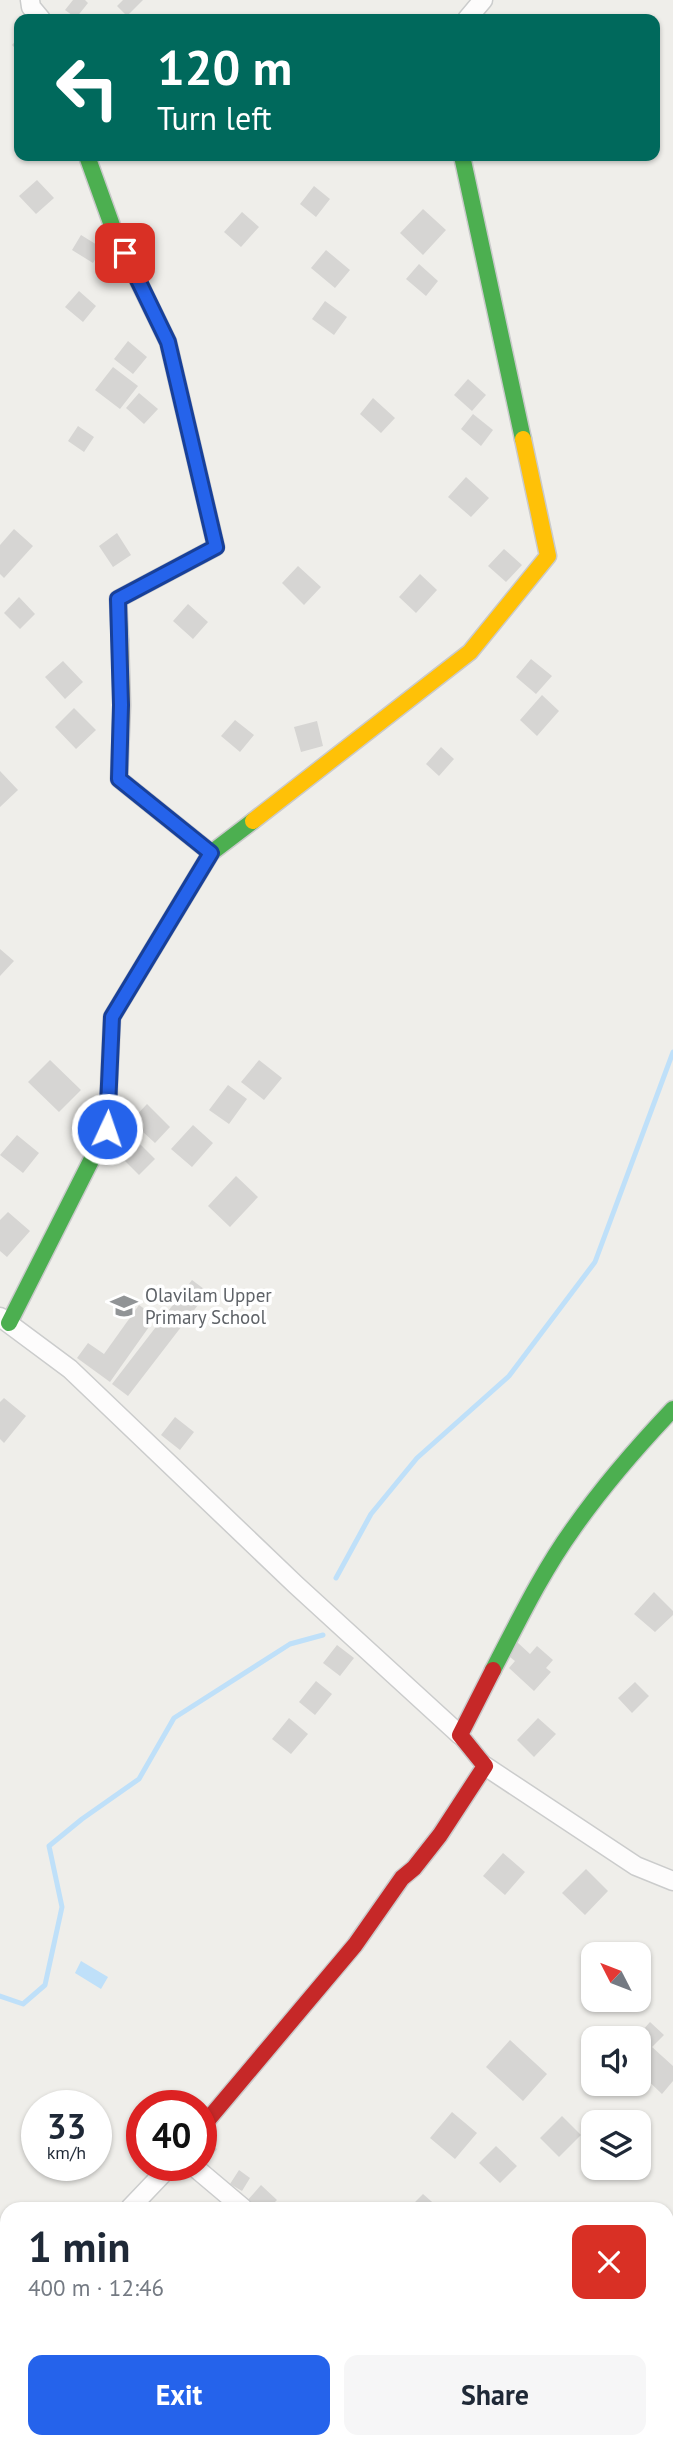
<!DOCTYPE html>
<html lang="en">
<head>
<meta charset="utf-8">
<style>
  :root { --surface:#fff; --page:#f6f6f7; --text:#1f2937; --muted:#747a83; --accent:#2563eb }
  body { margin:0; font-family:"PT Sans",sans-serif; background:var(--page); color:var(--text); height:100vh; display:flex; flex-direction:column; font-size:26px; white-space:nowrap }
  * { box-sizing:border-box; margin:0 }
  p { font-size:23px; color:var(--muted) }
  .icon { flex:none; width:38px; height:38px; fill:none; stroke:currentColor; stroke-width:2; stroke-linecap:round; stroke-linejoin:round }
  .map { position:relative; flex:1; overflow:hidden }
  .drawer { position:absolute; left:0px; top:2202px; width:674px; height:247px; display:flex; flex-direction:column; background:var(--surface); border-radius:21px 21px 0 0; box-shadow:0 2px 5px #0004 }
  .drawer>* { flex:none }
  .hud { position:absolute; left:14px; top:14px; width:646px; height:147px; border-radius:14px; box-shadow:0 2px 5px #0004; background:#00695c; color:#fff; overflow:hidden }
  .needle { width:46px; rotate:312deg }
  .controls { position:absolute; left:581px; top:1942px; display:grid; gap:14px }
  .controls a { display:grid; place-items:center; width:70px; height:70px; border-radius:14px; background:var(--surface); box-shadow:0 2px 5px #0004; font-size:35px }
  .speed { position:absolute; left:21px; top:2090px; display:flex; gap:14px; font-size:35px; font-weight:700; text-align:center }
  .speed>* { display:grid; place-content:center; width:91px; height:91px; border-radius:50%; background:var(--surface); box-shadow:0 2px 5px #0004; line-height:1 }
  .speed small { font-size:18px; font-weight:400 }
  .speed .limit { border:10px solid #d22; background:#fff; color:#111 }
  .pin { position:absolute; display:grid; place-items:center; width:60px; height:60px; color:#fff; margin:-30px; border-radius:14px; box-shadow:0 4px 10px #0006 }
  .me { position:absolute; width:77px; margin:-38px; rotate:3deg; stroke-linejoin:round; filter:drop-shadow(0 0 5px #0008) }
  .turn { display:flex; align-items:center; gap:24px; height:147px; padding:0 28px; font-size:32px }
  .turn .icon { width:91px; height:91px; stroke-width:2.5 }
  .turn b { display:block; font-size:49px; line-height:60px }
  .round { display:grid; place-items:center; flex:none; width:74px; height:74px; border-radius:14px; background:var(--page) }
  .overview { display:flex; align-items:center; justify-content:space-between; height:119px; padding:0 28px }
  h1 { font-size:42px; font-weight:700; line-height:52px }
  .cta { display:flex; gap:14px; margin-top:auto; padding:14px 28px }
  .cta a { flex:1; height:80px; border-radius:14px; background:var(--accent); color:#fff; font-size:28px; font-weight:700; line-height:80px; text-align:center }
  .cta a+a { background:var(--page); color:var(--text) }
  .map>svg:first-child { display:block }
  .water { fill:#bfe0f9 }
  .lines { fill:none; stroke-linecap:round; stroke-linejoin:round }
  .stream { stroke:#bfe0f9; stroke-width:5 }
  .building { fill:#d6d5d3 }
  .street-casing { stroke:#cbcccc; stroke-width:21 }
  .fast-casing { stroke:#cacacb; stroke-width:19 }
  .slow-casing { stroke:#cacacb; stroke-width:19 }
  .jam-casing { stroke:#cacacb; stroke-width:19 }
  .street { stroke:#fdfcfc; stroke-width:18 }
  .fast { stroke:#4caf50; stroke-width:16 }
  .slow { stroke:#ffc107; stroke-width:16 }
  .jam { stroke:#c62828; stroke-width:16 }
  .route-casing { stroke:#184099; stroke-width:18 }
  .route { stroke:#2563eb; stroke-width:12 }
  .labels { text-anchor:middle; stroke-width:7; stroke-linejoin:round; paint-order:stroke }
  .poi-label { font-size:19px; fill:#5f6368; stroke:#fff; text-anchor:start }
</style>
</head>
<body>
<div class="map">
<svg width="673" height="2448" viewBox="0 0 673 2448">
  <rect width="100%" height="100%" fill="#efeeea"/>
  <!-- water -->
  <path class="water" d="M81,1961L108,1977L101,1989L75,1973Z"/>
  <g class="lines">
    <!-- stream -->
    <path class="stream" d="M336,1578L371,1514L417,1458L509,1376L595,1262L673,1052
      M0,1996L23,2004L45,1985L62,1907L49,1846L82,1819L139,1779L174,1718L290,1644L323,1635"/>
  </g>
  <!-- building -->
  <path class="building" d="M73,0H85L88,3L76,18L65,10Z
    M123,0H143L127,16L117,6Z
    M19,37V52L12,45Z
    M37,180L54,198L36,214L19,196Z
    M314,186L330,199L316,217L300,204Z
    M423,209L446,230L423,255L400,233Z
    M242,212L259,227L241,247L224,232Z
    M81,235L102,248L93,263L72,250Z
    M326,250L350,270L335,288L311,268Z
    M419,264L438,281L426,296L406,279Z
    M79,291L96,306L83,322L65,307Z
    M325,301L347,317L334,335L312,319Z
    M128,341L147,357L133,374L114,359Z
    M113,367L138,386L120,409L95,390Z
    M468,379L486,395L472,411L454,395Z
    M139,393L158,409L144,424L126,408Z
    M373,398L395,418L381,433L360,414Z
    M473,414L493,430L481,446L461,429Z
    M78,426L94,437L84,452L68,441Z
    M466,477L489,498L471,517L448,497Z
    M14,529L33,546L4,578L0,574V545Z
    M117,533L131,555L113,567L99,546Z
    M504,549L522,565L506,582L488,566Z
    M298,566L321,587L304,605L282,583Z
    M420,574L437,590L416,613L399,597Z
    M19,597L35,614L20,629L4,613Z
    M188,604L208,622L193,639L173,621Z
    M531,659L552,676L536,694L516,677Z
    M63,661L83,682L65,699L45,677Z
    M542,695L559,711L537,736L520,720Z
    M74,708L96,730L76,749L55,727Z
    M235,720L254,735L240,752L221,736Z
    M317,721L323,746L301,752L294,727Z
    M441,747L454,759L439,776L426,764Z
    M0,771L18,790L0,807Z
    M0,949L14,961L0,976Z
    M50,1060L81,1090L59,1112L28,1082Z
    M259,1060L282,1078L264,1100L241,1082Z
    M228,1085L247,1099L229,1124L209,1110Z
    M147,1104L170,1127L155,1143L131,1121Z
    M193,1125L213,1143L192,1167L171,1149Z
    M17,1135L39,1153L23,1173L0,1155Z
    M138,1142L155,1159L139,1175L122,1158Z
    M236,1176L258,1197L230,1227L208,1206Z
    M8,1212L30,1231L7,1257L0,1251V1220Z
    M192,1280L208,1292L128,1396L112,1384Z
    M139,1305L156,1317L110,1382L77,1358L88,1343L104,1354Z
    M4,1398L26,1416L4,1443L0,1439V1402Z
    M175,1417L194,1432L180,1450L161,1435Z
    M654,1592L673,1611V1615L655,1632L634,1614Z
    M517,1642L530,1654L537,1646L553,1660L546,1668L551,1672L534,1691L509,1668L515,1661L506,1654Z
    M337,1645L354,1658L340,1676L323,1663Z
    M316,1681L332,1694L315,1715L299,1702Z
    M635,1682L649,1696L632,1713L618,1698Z
    M289,1718L308,1734L291,1754L272,1739Z
    M538,1718L556,1734L534,1757L517,1740Z
    M503,1853L525,1872L505,1895L483,1876Z
    M586,1869L608,1891L585,1915L562,1893Z
    M650,2022L664,2035L652,2047L673,2066V2081L662,2094L639,2072V2059L642,2056L639,2053V2039H635Z
    M510,2040L547,2074L523,2101L486,2067Z
    M452,2112L477,2133L455,2159L430,2138Z
    M562,2116L581,2135L559,2157L540,2138Z
    M203,2139L217,2149L205,2164L201,2161Z
    M496,2146L517,2166L500,2183L479,2163Z
    M239,2170L250,2178L242,2191L230,2184Z
    M261,2185L277,2200L269,2208H253L246,2202Z
    M423,2194L439,2208H409Z
    M535,2441H594L598,2444L595,2448H530Z"/>
  <g class="lines">
    <defs>
      <path id="street" d="M30,0L31,7L41,19
        M467,19L483,0
        M0,1317L70,1369L296,1585L460,1735
        M485,1766L636,1866L673,1881
        M192,2165L243,2208
        M130,2208L171,2165
        M667,2311L673,2317
        M0,2364L7,2356
        M458,2441L467,2448"/>
      <path id="fast" d="M87,156L114,231L168,342L216,547L118,599L120,640
        M462,156L523,439
        M9,1323L107,1129L112,1017L211,853L253,821
        M493,1670C518,1622 542,1572 573,1529C603,1486 637,1447 673,1409"/>
      <path id="slow" d="M120,640L122,705L119,779L211,853
        M253,821L470,652L548,556L523,439"/>
      <path id="jam" d="M201,2128L355,1945L402,1878L414,1868L440,1835L485,1766L460,1735L493,1670"/>
    </defs>
    <!-- street casing -->
    <use href="#street" class="street-casing"/>
    <!-- fast casing -->
    <use href="#fast" class="fast-casing"/>
    <!-- slow casing -->
    <use href="#slow" class="slow-casing"/>
    <!-- jam casing -->
    <use href="#jam" class="jam-casing"/>
    <!-- street -->
    <use href="#street" class="street"/>
    <!-- fast -->
    <use href="#fast" class="fast"/>
    <!-- slow -->
    <use href="#slow" class="slow"/>
    <!-- jam -->
    <use href="#jam" class="jam"/>
  </g>
  <g class="lines">
    <defs>
      <path id="route" d="M107,1129L112,1017L211,853L119,779L121,705L118,599L216,547L168,342L125,253"/>
    </defs>
    <!-- route casing -->
    <use href="#route" class="route-casing"/>
    <!-- route -->
    <use href="#route" class="route"/>
  </g>
  <!-- icons -->
  <defs>
    <symbol id="school-bare" viewBox="-9 -9 18 18"><path d="M0-5L7-2L0 1L-7-2ZM-4 1L0 2.5L4 1V4Q0 6-4 4Z" fill="#919496" stroke="#fff" stroke-width="2.5" paint-order="stroke"/></symbol>
  </defs>
  <g fill-rule="evenodd">
    <use href="#school-bare" x="105" y="1287" width="38" height="38"/>
  </g>
  <g class="labels">
    <!-- poi labels -->
    <g class="poi-label">
      <text x="145" y="1302">Olavilam Upper<tspan x="145" dy="22">Primary School</tspan></text>
    </g>
  </g>
</svg>
<div class="controls">
<a><svg class="needle" viewBox="-14 -14 28 28"><path d="M0-13l5 13h-10z" fill="#e53935"/><path d="M0 13l5-13h-10z" fill="#747a83"/></svg></a>
<a><svg class="icon" aria-label="sound" viewBox="0 0 24 24"><path d="M4 9h4l5-4v14l-5-4H4zM17 9q2 3 0 6"/></svg></a>
<a><svg class="icon" aria-label="layers" viewBox="0 0 24 24"><path d="M12 4l9 5-9 5-9-5zM3 14l9 5 9-5"/></svg></a>
</div>
<div class="speed"><div>33<small>km/h</small></div><div class="limit">40</div></div>
<div class="pin" style="left:125px;top:253px;background:#d93025"><svg class="icon" aria-label="arrive" viewBox="0 0 24 24"><path d="M6 21V4h12l-3 4 3 4H6"/></svg></div>
<svg class="me" style="left:107px;top:1129px" viewBox="-20 -20 40 40"><circle r="17" fill="#2563eb" stroke="#fff" stroke-width="3"/><path d="M0-11L8 9 0 5-8 9z" fill="#fff"/></svg>
<div class="hud">
<div class="turn"><svg class="icon" aria-label="left" viewBox="0 0 24 24"><path d="M17 20v-9H6M10 6l-5 5 5 5"/></svg><div><b>120 m</b>Turn left</div></div>
</div>
<section class="drawer">
<div class="overview"><div><h1>1 min</h1><p>400 m · 12:46</p></div><a class="round" style="background:#d93025;color:#fff"><svg class="icon" aria-label="close" viewBox="0 0 24 24"><path d="M6 6l12 12M18 6L6 18"/></svg></a></div>
<div class="cta"><a>Exit</a><a>Share</a></div>
</section>
</div>
</body>
</html>
